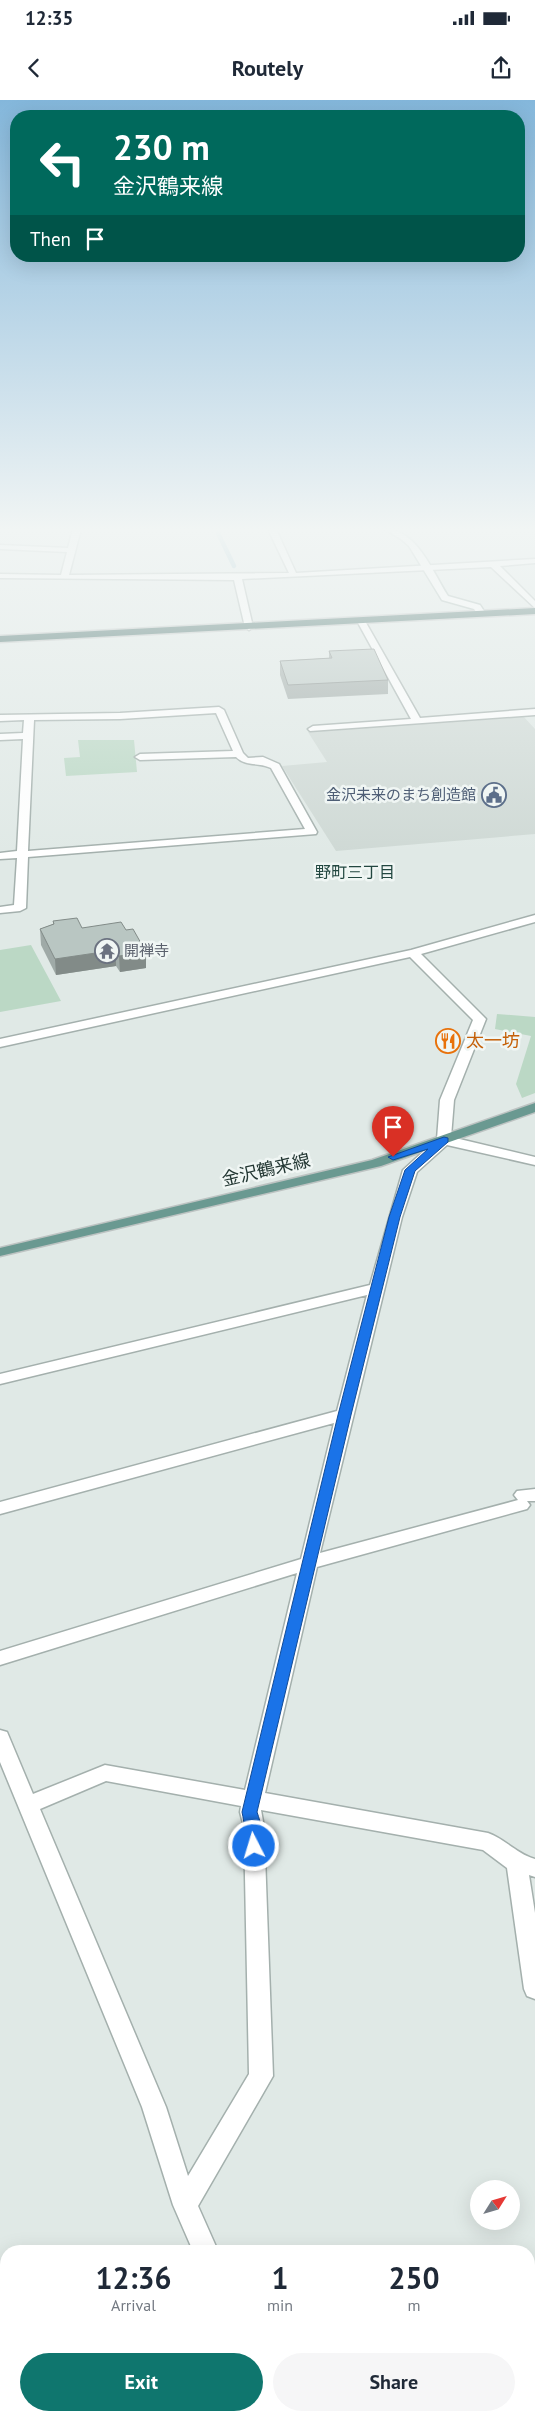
<!DOCTYPE html>
<html lang="en">
<head>
<meta charset="utf-8">
<style>
  :root { --surface:#fff; --page:#f6f6f7; --text:#1f2937; --muted:#747a83; --accent:#0f766e }
  body { margin:0; font-family:"PT Sans","Noto Sans JP",sans-serif; background:var(--page); color:var(--text); height:100vh; display:flex; flex-direction:column; font-size:19px; white-space:nowrap }
  * { box-sizing:border-box; margin:0 }
  p { font-size:16px; color:var(--muted) }
  .icon { flex:none; width:28px; height:28px; fill:none; stroke:currentColor; stroke-width:2; stroke-linecap:round; stroke-linejoin:round }
  .map { position:relative; flex:1; overflow:hidden }
  .panel { position:absolute; left:0px; top:2145px; width:535px; height:176px; display:flex; flex-direction:column; background:var(--surface); border-radius:20px 20px 0 0; box-shadow:0 5px 20px #0002 }
  .panel>* { flex:none }
  .top-card { position:absolute; left:10px; top:10px; width:515px; height:152px; border-radius:20px; box-shadow:0 5px 20px #0002; background:#00695c; color:#fff; overflow:hidden }
  .needle { width:32px; rotate:53deg }
  .buttons { position:absolute; left:470px; top:2080px; display:grid; gap:10px }
  .buttons a { display:grid; place-items:center; width:50px; height:50px; border-radius:50%; background:var(--surface); box-shadow:0 5px 20px #0002; font-size:25px }
  .pin { position:absolute; display:grid; place-items:center; width:42px; height:42px; color:#fff; margin:-51px -21px; border-radius:50% 50% 50% 0; rotate:-45deg; box-shadow:0 0 5px #0007 }
  .pin .icon { rotate:45deg }
  .me { position:absolute; width:55px; margin:-28px; rotate:355deg; stroke-linejoin:round; filter:drop-shadow(0 0 4px #0008) }
  .turn { display:flex; align-items:center; gap:18px; height:105px; padding:0 20px; font-size:22px }
  .turn .icon { width:65px; height:65px; stroke-width:2.5 }
  .turn b { display:block; font-size:35px; line-height:42px }
  .then { display:flex; align-items:center; height:48px; padding:0 20px; background:#0003; gap:10px; font-size:19px }
  .eta { display:flex; justify-content:space-evenly; align-items:center; height:85px; text-align:center }
  .eta b { font-size:30px; font-weight:600; line-height:35px }
  .action { display:flex; gap:10px; margin-top:auto; padding:10px 20px }
  .action a { flex:1; height:58px; border-radius:30px; background:var(--accent); color:#fff; font-size:20px; font-weight:600; line-height:58px; text-align:center }
  .action a+a { background:var(--page); color:var(--text) }
  .status { display:flex; justify-content:space-between; align-items:center; height:35px; padding:0 25px; background:var(--surface); direction:ltr }
  .status svg { height:14px; fill:currentColor }
  header { display:flex; justify-content:space-between; align-items:center; height:65px; padding:0 20px; background:var(--surface); font-size:22px; font-weight:600 }
  .map>svg:first-child { display:block }
  .built { fill:#cfd9d5 }
  .green { fill:#bbd8c5 }
  .lines { fill:none; stroke-linecap:round; stroke-linejoin:round }
  .stream { stroke:#8ebbc8; stroke-width:4.5 }
  .street-casing { stroke:#a4b0ad; stroke-width:3 }
  .secondary-casing { stroke:#a1b3ae; stroke-width:3 }
  .primary-casing { stroke:#bdc3c2; stroke-width:3 }
  .highway-casing { stroke:#bdc3c2; stroke-width:3 }
  .street { fill:#fff; fill-rule:evenodd }
  .secondary { fill:#fff; fill-rule:evenodd }
  .primary { fill:#6a9991; fill-rule:evenodd }
  .highway { fill:#33605a; fill-rule:evenodd }
  .wall { fill:#9faaa7 }
  .shaded-wall { fill:#828b88 }
  .building { fill:#b9c6c2; stroke:#828b88 }
  .route { fill:#1a73e8; stroke:#114b97 }
  .labels { text-anchor:middle; stroke-width:5; stroke-linejoin:round; paint-order:stroke }
  .far-service-label { font-size:15px; fill:#4e5e75; stroke:#f0f6f4; text-anchor:end }
  .far-worship-label { font-size:15px; fill:#5b616d; stroke:#f0f6f4; text-anchor:start }
  .far-neighbourhood-label { font-size:16px; fill:#224740; stroke:#f0f6f4 }
  .food-label { font-size:18px; fill:#c56008; stroke:#f0f6f4; text-anchor:start }
  .street-label { font-size:18px; fill:#233733; stroke:#f0f6f4 }
</style>
</head>
<body>
<div class="status"><b>12:35</b><svg viewBox="0 0 49 12"><path d="M0 12V9h3v3zM5 12V6h3v6zM10 12V3h3v9zM15 12V0h3v12zM26 1h20v11H26zM47 4h2v5h-2z"/></svg></div>
<header><svg class="icon" aria-label="back" viewBox="0 0 24 24"><path d="M15 5l-7 7 7 7"/></svg>Routely<svg class="icon" aria-label="share" viewBox="0 0 24 24"><path d="M12 15V3M7 8l5-5 5 5M5 13v7h14v-7"/></svg></header>
<div class="map">
<svg width="535" height="2321" viewBox="0 0 535 2321">
  <rect width="100%" height="100%" fill="#e0e9e6"/>
  <!-- built -->
  <path class="built" d="M524,617L535,629V734L336,751L282,666L327,662L308,632Z"/>
  <!-- green -->
  <path class="green" d="M78,640H134L137,672L66,676L64,658L80,657Z
    M31,845L61,901L0,912V850Z
    M497,914L535,917V993L522,998L516,984L531,936L495,929Z"/>
  <g class="lines">
    <!-- stream -->
    <path class="stream" d="M218,433L234,466"/>
    <defs>
      <path id="street" d="M73,429H81L69,475L289,473L268,429H276L296,473L535,459V463L500,466L535,501V508L491,467L242,479L253,527L249,530L245,527L234,480L0,478V474L61,475L67,452L0,449V445L68,448Z
        M361,518L365,521L420,618L535,609V615L310,631L308,629L313,626L411,619L357,521Z
        M219,607L224,610L243,653L248,658L263,657L279,664L317,732L316,734L28,757L26,808L20,811L0,813V807L14,805L17,758L0,759V753L17,751L23,639L0,640V634L23,633L24,620L0,621V615L120,613ZM216,613L233,651L140,654L135,657L140,660L236,657C246,667 259,662 271,668L305,729L28,751L34,620L120,619Z
        M535,815V822L421,854L486,919L454,1000L451,1037L535,1057V1065L447,1045L417,1072L402,1117L320,1453L518,1400L514,1395L517,1391L535,1389V1401H527L530,1405L527,1409L317,1467L265,1693L488,1733C505,1739 517,1754 535,1759V1777L529,1775L535,1813V1899L527,1896L524,1889L507,1768L483,1750L261,1710L264,1727L273,1976L198,2106L218,2151H193L173,2105L142,2007L0,1662V1630L7,1632L33,1694L105,1665L245,1690L297,1473L0,1565V1551L301,1459L334,1323L0,1414V1402L337,1311L367,1195L0,1284V1274L370,1185L403,1070L437,1039L440,1000L473,920L410,857L0,947V939L411,850ZM106,1681L241,1706L240,1712L244,1727L249,1974L188,2076L166,2007L40,1709Z
        M535,2221V2248L529,2250V2224Z
        M195,2315H242L240,2321H193Z"/>
      <path id="secondary" d="M384,429C417,429 432,471 448,496L480,505L486,514L485,516H479L474,509L442,500L409,446L401,439Z"/>
      <path id="primary" d="M535,1003V1012L381,1066L0,1156V1148L372,1060Z"/>
      <path id="highway" d="M535,508V514L0,542V536Z"/>
    </defs>
    <!-- street casing -->
    <use href="#street" class="street-casing"/>
    <!-- secondary casing -->
    <use href="#secondary" class="secondary-casing"/>
    <!-- primary casing -->
    <use href="#primary" class="primary-casing"/>
    <!-- highway casing -->
    <use href="#highway" class="highway-casing"/>
    <!-- street -->
    <use href="#street" class="street"/>
    <!-- secondary -->
    <use href="#secondary" class="secondary"/>
    <!-- primary -->
    <use href="#primary" class="primary"/>
    <!-- highway -->
    <use href="#highway" class="highway"/>
  </g>
  <!-- wall -->
  <path class="wall" d="M329,551L388,580V594L288,599L280,575V561L329,558Z
    M53,821L82,828L126,830L146,852V868L120,872L116,866L56,875L41,845L40,829L53,824Z"/>
  <!-- shaded-wall -->
  <path class="shaded-wall" d="M116,850V866L56,875L55,859Z
    M146,852V868L120,872L119,856Z"/>
  <!-- building -->
  <path class="building" d="M374,549L388,580L288,585L280,561L332,558L329,551Z
    M77,818L82,828L121,822L126,830L133,829L146,852L119,856L116,850L55,859L40,829L54,824L53,821Z"/>
  <!-- sky -->
  <linearGradient id="sky" x2="0" y2="1"><stop stop-color="#84b7db"/><stop offset="0.57" stop-color="#f1f5f4"/><stop offset="1" stop-color="#f1f5f4" stop-opacity="0"/></linearGradient>
  <rect width="535" height="754" fill="url(#sky)"/>
  <!-- route -->
  <path class="route" d="M444,1037L448,1038V1042L415,1071L400,1117L351,1315L257,1712C261,1724 266,1739 260,1751L254,1753L249,1751C244,1741 245,1724 242,1712L338,1315L389,1117L405,1070L428,1049L393,1060L388,1057Z"/>
  <!-- icons -->
  <defs>
    <symbol id="civic-ring" viewBox="-11 -11 22 22"><circle r="9.5" fill="#f0f6f4" stroke="#5c6f8a" stroke-width="1.5"/><path d="M-.6-6.5H3V-4.5H.6V-3L4-1V1h2V6H-6V1h2V-1L-.6-3ZM-1.2 2.5V6h2.4V2.5Z" fill="#5c6f8a"/></symbol>
    <symbol id="temple-ring" viewBox="-11 -11 22 22"><circle r="9.5" fill="#f0f6f4" stroke="#6b7280" stroke-width="1.5"/><path d="M0-6L5-2H3V0L6.5 2.5H4V6H1.5V3h-3V6H-4V2.5H-6.5L-3 0V-2H-5Z" fill="#6b7280"/></symbol>
    <symbol id="restaurant-ring" viewBox="-11 -11 22 22"><circle r="9.5" fill="#f0f6f4" stroke="#e8710a" stroke-width="1.5"/><path d="M-5-6h1v4h1v-4h1v4h1v-4h1v5L-1.5 .5V6h-2V.5L-5-1ZM5-6V6H3V1.5H1.5Q1.5-4 5-6Z" fill="#e8710a"/></symbol>
  </defs>
  <g fill-rule="evenodd">
    <use href="#civic-ring" x="480" y="681" width="28" height="28"/>
    <use href="#temple-ring" x="93" y="837" width="28" height="28"/>
    <use href="#restaurant-ring" x="434" y="927" width="28" height="28"/>
  </g>
  <g class="labels">
    <!-- far-service labels -->
    <g class="far-service-label">
      <text x="476" y="700">金沢未来のまち創造館</text>
    </g>
    <!-- far-worship labels -->
    <g class="far-worship-label">
      <text x="124" y="856">開禅寺</text>
    </g>
    <!-- far-neighbourhood labels -->
    <g class="far-neighbourhood-label">
      <text x="355" y="778">野町三丁目</text>
    </g>
    <!-- food labels -->
    <g class="food-label">
      <text x="466" y="947">太一坊</text>
    </g>
    <!-- street labels -->
    <g class="street-label">
      <text transform="translate(266 1070) rotate(-13)" y="6">金沢鶴来線</text>
    </g>
  </g>
</svg>
<div class="buttons">
<a><svg class="needle" viewBox="-14 -14 28 28"><path d="M0-13l5 13h-10z" fill="#e53935"/><path d="M0 13l5-13h-10z" fill="#747a83"/></svg></a>
</div>
<div class="pin" style="left:393px;top:1057px;background:#d93025"><svg class="icon" aria-label="arrive" viewBox="0 0 24 24"><path d="M6 21V4h12l-3 4 3 4H6"/></svg></div>
<svg class="me" style="left:254px;top:1746px" viewBox="-20 -20 40 40"><circle r="17" fill="#1a73e8" stroke="#fff" stroke-width="3"/><path d="M0-11L8 9 0 5-8 9z" fill="#fff"/></svg>
<div class="top-card">
<div class="turn"><svg class="icon" aria-label="left" viewBox="0 0 24 24"><path d="M17 20v-9H6M10 6l-5 5 5 5"/></svg><div><b>230 m</b>金沢鶴来線</div></div>
<div class="then">Then<svg class="icon" aria-label="arrive" viewBox="0 0 24 24"><path d="M6 21V4h12l-3 4 3 4H6"/></svg></div>
</div>
<section class="panel">
<div class="eta">
<div><b>12:36</b><p>Arrival</p></div>
<div><b>1</b><p>min</p></div>
<div><b>250</b><p>m</p></div>
</div>
<div class="action"><a>Exit</a><a>Share</a></div>
</section>
</div>
</body>
</html>
